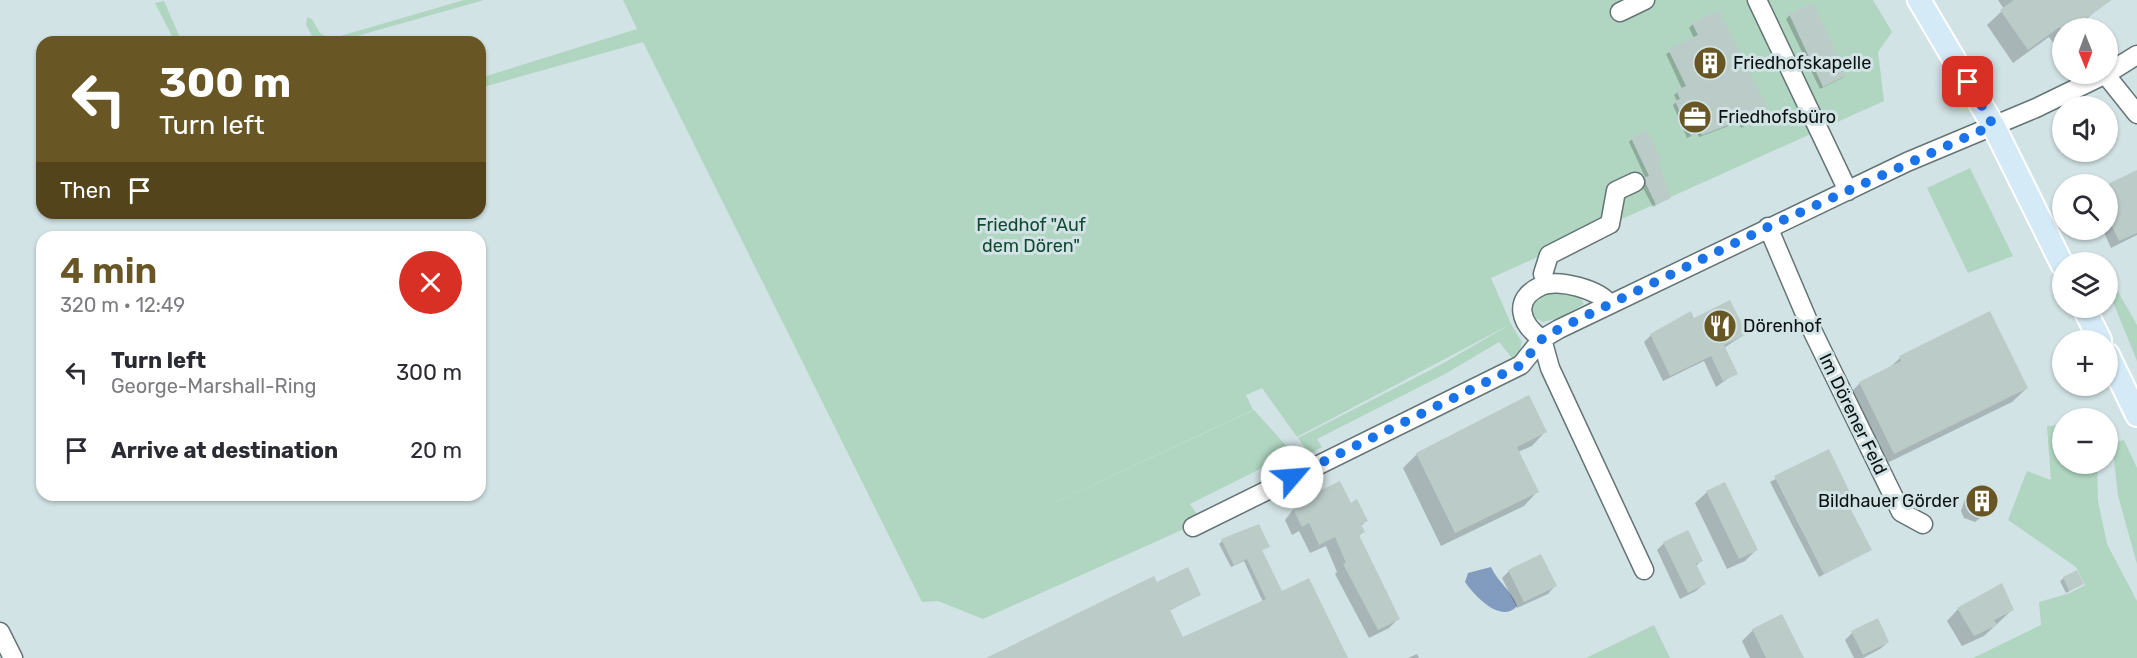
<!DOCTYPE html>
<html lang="en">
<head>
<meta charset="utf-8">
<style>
  :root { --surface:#fff; --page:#f7f7f7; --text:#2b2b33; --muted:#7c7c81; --accent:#685624 }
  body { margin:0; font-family:Rubik,sans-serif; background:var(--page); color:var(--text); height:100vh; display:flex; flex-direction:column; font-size:22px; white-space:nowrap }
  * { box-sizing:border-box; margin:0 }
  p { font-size:20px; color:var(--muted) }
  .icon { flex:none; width:33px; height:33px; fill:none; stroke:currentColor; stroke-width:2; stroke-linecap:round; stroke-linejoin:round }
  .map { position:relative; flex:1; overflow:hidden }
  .side { position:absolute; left:36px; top:231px; width:450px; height:270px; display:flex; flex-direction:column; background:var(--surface); border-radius:18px; box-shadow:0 2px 4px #0004 }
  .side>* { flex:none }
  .hud { position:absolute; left:36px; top:36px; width:450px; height:183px; border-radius:18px; box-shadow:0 2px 4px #0004; background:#685624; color:#fff; overflow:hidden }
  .needle { width:39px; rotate:179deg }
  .fabs { position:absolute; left:2052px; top:18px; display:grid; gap:12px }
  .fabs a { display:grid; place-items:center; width:66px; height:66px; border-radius:50%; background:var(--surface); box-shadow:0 2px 4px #0004; font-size:30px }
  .pin { position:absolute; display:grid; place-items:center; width:51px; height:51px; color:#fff; margin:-26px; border-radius:12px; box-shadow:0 3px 9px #0006 }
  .me { position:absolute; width:66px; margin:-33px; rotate:63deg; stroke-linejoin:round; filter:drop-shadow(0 0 4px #0008) }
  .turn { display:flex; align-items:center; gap:21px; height:126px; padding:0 24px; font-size:27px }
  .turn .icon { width:78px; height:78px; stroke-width:2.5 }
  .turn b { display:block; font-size:42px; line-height:51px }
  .then { display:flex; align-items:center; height:57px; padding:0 24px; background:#0003; gap:12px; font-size:22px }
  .round { display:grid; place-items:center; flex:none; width:63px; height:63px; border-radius:32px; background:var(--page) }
  .overview { display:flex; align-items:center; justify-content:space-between; height:102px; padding:0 24px }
  h1 { font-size:36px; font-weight:600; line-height:45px; color:var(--accent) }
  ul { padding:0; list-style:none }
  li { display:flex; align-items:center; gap:18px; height:78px; padding:0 24px }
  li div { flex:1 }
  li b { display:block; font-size:22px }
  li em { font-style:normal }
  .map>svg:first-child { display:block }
  .green { fill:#b0d6c1 }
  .water { fill:#819cbe }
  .shadow { fill:#0003 }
  .building { fill:#bbcbc8 }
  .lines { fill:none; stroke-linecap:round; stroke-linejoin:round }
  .minor-casing { stroke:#647476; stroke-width:21 }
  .major-casing { stroke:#fff; stroke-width:26 }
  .minor { stroke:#fff; stroke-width:18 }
  .major { stroke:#d4ebf7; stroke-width:22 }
  .route { stroke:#1a73e8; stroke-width:10; stroke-dasharray:0 18 }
  .labels { text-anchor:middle; stroke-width:6; stroke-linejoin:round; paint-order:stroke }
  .poi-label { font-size:18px; fill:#0c1213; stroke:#d2e3e5; text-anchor:start }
  .park-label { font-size:18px; fill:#114931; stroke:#d2e3e5 }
  .street-label { font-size:18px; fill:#0c1213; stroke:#d2e3e5 }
</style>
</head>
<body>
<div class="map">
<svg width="2137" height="658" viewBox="0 0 2137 658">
  <rect width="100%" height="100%" fill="#d2e3e5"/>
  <!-- green -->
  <path class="green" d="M464,0H484L336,42L314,40L306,25L307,17L312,19L320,33L330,39Z
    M623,0H1873L1892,32L1878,52L1884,101L1491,278L1511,324L1522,342L1518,356L1513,359L1499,342L1445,374L1317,439L1322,447L1310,454L1298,438L1440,365L1511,324L1297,437L1262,388L1246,395L1253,410L936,558L1254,410L1299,460L1286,467L1280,459L1190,504L1201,520L1193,525L983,619L938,601L922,602L643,42L480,88V78L637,29Z
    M164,1L182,42H175L155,3Z
    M1970,168L2013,256L1968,273L1927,188Z
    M2112,281L2137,325V361L2108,290Z
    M1565,291L1580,296L1584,304L1559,318L1543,322L1534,317L1530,303L1543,292Z
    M2062,425V464H2097L2098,501L2107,544L2137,601V658H1973L2041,625L2039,602L2070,593L2085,585L2076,567L2008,520L2027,471L2051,480L2047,426Z
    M2124,440L2137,468V564L2118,496L2112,443Z
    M1654,625L1670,658H1586Z"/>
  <!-- water -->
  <path class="water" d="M1491,567C1499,584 1510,588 1517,606C1501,625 1473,594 1465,582L1468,573Z"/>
  <!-- shadow -->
  <path class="shadow" d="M1998,0H2101L2104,4L2076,28H2062V38L2054,44L2049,37L2013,63L1987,25L2004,9Z
    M1790,15L1846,75L1842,78L1820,89L1786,19Z
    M1693,24L1768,113L1765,116L1741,128L1739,122L1699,137L1697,133L1687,138L1673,105L1677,101L1674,95L1682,89L1666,54L1694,38L1689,28Z
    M1632,139L1656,163L1670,197L1653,207L1643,188V182L1646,179L1629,142Z
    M2137,172V235L2111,248L2103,230H2108V186Z
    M1990,313L2027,388L2012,402L1879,467L1845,398L1860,383L1888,369L1900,358Z
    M1694,320L1745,334L1724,348L1736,373L1716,387L1704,361L1663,381L1644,342L1651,335Z
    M1545,432L1532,446L1518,452L1537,492L1524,506L1441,546L1403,468L1417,454Z
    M1828,451L1853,502L1849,507L1870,550L1819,577L1770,482Z
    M1724,484L1756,550L1745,561L1727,569L1695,503L1707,492Z
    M1980,488L1991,492L1994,499L1990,510L1975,522L1964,518L1961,511L1965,499Z
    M1299,502L1350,505L1366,521L1361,526L1363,532L1358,537L1398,619L1389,628L1369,638L1335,574L1337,572L1326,546L1310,553L1299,531L1292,535L1285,520Z
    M1222,541L1268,546L1261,551L1281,593L1346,658H989L1156,584L1199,595L1169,611L1182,639L1263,602L1244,561L1231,567L1219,544Z
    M1664,543L1701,561L1696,566L1704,584L1696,591L1680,599L1657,550Z
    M1509,571L1555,586L1548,594L1517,608L1502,578Z
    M2064,578L2082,584L2066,593L2060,581Z
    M2001,585L2012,610L1984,636L1962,646L1947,621L1958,609Z
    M1753,630L1802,658H1750L1742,641Z
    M1852,633L1888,642L1880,649L1863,658H1854L1845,640Z
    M1417,654L1419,658H1408Z"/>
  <!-- building -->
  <path class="building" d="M2014,0H2112L2072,28H2058L2028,50L2000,10Z
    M1813,3L1847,75L1823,87L1789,14Z
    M1719,10L1770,113L1745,125L1742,120L1702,135L1700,131L1691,136L1675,101L1680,99L1676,90L1686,86L1668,49L1698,35L1692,23Z
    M1647,130L1661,160L1658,162L1671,198L1656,205L1646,184L1645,177L1649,176L1631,138Z
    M2137,170V233L2119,241L2108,218V184Z
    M1730,300L1747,334L1724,345L1738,374L1723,381L1711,356L1670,376L1650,334L1691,311L1694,318Z
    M1990,311L2028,388L1894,454L1859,382L1901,361L1899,356Z
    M1529,395L1547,432L1517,447L1539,492L1455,533L1416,453Z
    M1829,449L1855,503L1849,506L1872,550L1824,574L1774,476Z
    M1340,481L1351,503L1357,499L1368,521L1361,524L1365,532L1359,535L1400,619L1378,630L1343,564L1346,563L1335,537L1319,545L1309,523L1302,527L1293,509L1300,506L1298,501Z
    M1725,482L1758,550L1739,559L1706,491Z
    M1968 501a14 14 0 1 1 28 0a14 14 0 1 1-28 0Z
    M1259,524L1270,547L1262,550L1282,591L1309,578L1348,658H986L1154,576L1157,582L1188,567L1201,595L1170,610L1183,637L1266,599L1247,559L1234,565L1221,539Z
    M1688,530L1703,561L1696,564L1706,584L1688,593L1663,542Z
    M1541,554L1557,586L1524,602L1508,570Z
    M2077,570L2084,584L2069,591L2063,577Z
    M2002,583L2014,610L1994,620L1997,625L1974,636L1957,608Z
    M1782,614L1804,658H1766L1752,629Z
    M1878,618L1889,642L1863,655L1851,631Z"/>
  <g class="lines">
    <defs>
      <path id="minor" d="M1757,0L1848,191
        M1620,12L1645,0
        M2108,73L2137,55
        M2105,74L2137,114
        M1768,227L1811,328L1901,512L1923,524
        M1543,274L1549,255L1610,224L1616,191L1635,182
        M1609,304C1600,290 1558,278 1541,286C1512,299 1520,324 1542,339L1550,368L1644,570
        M1193,527L1521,365L1542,339L1559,329L1907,162L2036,108L2106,74
        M0,632L13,658"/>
      <path id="major" d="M1919,0L1993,125L2062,264
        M2084,308L2100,340
        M2108,355L2137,415"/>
    </defs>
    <!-- minor casing -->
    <use href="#minor" class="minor-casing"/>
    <!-- major casing -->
    <use href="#major" class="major-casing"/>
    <!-- minor -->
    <use href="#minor" class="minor"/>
    <!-- major -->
    <use href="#major" class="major"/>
  </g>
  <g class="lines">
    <!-- route -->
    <path class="route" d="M1292,477L1521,365L1542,339L1559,329L1768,227L1993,125L1968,82"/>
  </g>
  <!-- icons -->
  <defs>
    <symbol id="building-disc" viewBox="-11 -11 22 22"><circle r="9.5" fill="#685624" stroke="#d2e3e5"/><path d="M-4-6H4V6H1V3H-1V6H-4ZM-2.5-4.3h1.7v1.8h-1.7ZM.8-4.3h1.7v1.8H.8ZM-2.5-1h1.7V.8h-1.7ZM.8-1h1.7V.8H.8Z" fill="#fff"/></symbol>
    <symbol id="office-disc" viewBox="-11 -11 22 22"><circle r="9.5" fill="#685624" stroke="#d2e3e5"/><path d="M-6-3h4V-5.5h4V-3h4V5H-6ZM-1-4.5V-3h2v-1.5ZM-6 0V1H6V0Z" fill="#fff"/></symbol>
    <symbol id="restaurant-disc" viewBox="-11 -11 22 22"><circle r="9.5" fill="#685624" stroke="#d2e3e5"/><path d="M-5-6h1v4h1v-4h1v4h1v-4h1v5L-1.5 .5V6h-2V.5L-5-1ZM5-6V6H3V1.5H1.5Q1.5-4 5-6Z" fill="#fff"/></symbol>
  </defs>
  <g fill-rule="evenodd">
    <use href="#building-disc" x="1691" y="44" width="38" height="38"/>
    <use href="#office-disc" x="1676" y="98" width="38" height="38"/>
    <use href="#restaurant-disc" x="1701" y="307" width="38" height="38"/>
    <use href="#building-disc" x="1963" y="482" width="38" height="38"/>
  </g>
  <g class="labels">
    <!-- poi labels -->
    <g class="poi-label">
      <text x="1733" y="69">Friedhofskapelle</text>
      <text x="1718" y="123">Friedhofsbüro</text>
      <text x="1743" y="332">Dörenhof</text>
      <text x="1959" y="507" text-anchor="end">Bildhauer Görder</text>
    </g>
    <!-- park labels -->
    <g class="park-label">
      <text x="1031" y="231">Friedhof "Auf<tspan x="1031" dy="21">dem Dören"</tspan></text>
    </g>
    <!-- street labels -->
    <g class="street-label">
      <text transform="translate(1853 414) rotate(64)" y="6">Im Dörener Feld</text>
    </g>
  </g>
</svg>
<div class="fabs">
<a><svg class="needle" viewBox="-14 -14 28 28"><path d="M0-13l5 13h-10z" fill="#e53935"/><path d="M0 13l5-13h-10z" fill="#7c7c81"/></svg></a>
<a><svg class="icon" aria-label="sound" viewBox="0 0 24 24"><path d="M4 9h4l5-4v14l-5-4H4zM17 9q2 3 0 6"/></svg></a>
<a><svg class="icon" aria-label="search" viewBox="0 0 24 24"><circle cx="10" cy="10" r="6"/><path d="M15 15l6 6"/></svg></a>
<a><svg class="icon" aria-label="layers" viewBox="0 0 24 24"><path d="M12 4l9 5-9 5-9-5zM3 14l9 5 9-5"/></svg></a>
<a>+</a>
<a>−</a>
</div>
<div class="pin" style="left:1968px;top:82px;background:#d93025"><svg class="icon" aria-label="arrive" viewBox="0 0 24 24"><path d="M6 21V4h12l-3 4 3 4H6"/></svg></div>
<svg class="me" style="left:1292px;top:477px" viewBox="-20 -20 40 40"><circle r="19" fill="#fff"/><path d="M0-13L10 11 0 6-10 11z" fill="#1a73e8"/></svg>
<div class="hud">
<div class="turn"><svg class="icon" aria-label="left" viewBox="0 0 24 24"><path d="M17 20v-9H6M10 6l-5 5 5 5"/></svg><div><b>300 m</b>Turn left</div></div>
<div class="then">Then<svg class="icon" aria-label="arrive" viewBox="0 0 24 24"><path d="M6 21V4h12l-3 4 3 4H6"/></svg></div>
</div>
<section class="side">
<div class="overview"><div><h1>4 min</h1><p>320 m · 12:49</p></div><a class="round" style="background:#d93025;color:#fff"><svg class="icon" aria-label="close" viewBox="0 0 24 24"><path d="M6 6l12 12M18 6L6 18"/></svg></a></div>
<ul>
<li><svg class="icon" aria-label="left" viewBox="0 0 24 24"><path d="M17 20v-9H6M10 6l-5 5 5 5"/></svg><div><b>Turn left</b><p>George-Marshall-Ring</p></div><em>300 m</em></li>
<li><svg class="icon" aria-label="arrive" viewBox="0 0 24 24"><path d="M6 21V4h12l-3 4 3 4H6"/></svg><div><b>Arrive at destination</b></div><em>20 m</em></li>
</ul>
</section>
</div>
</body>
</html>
